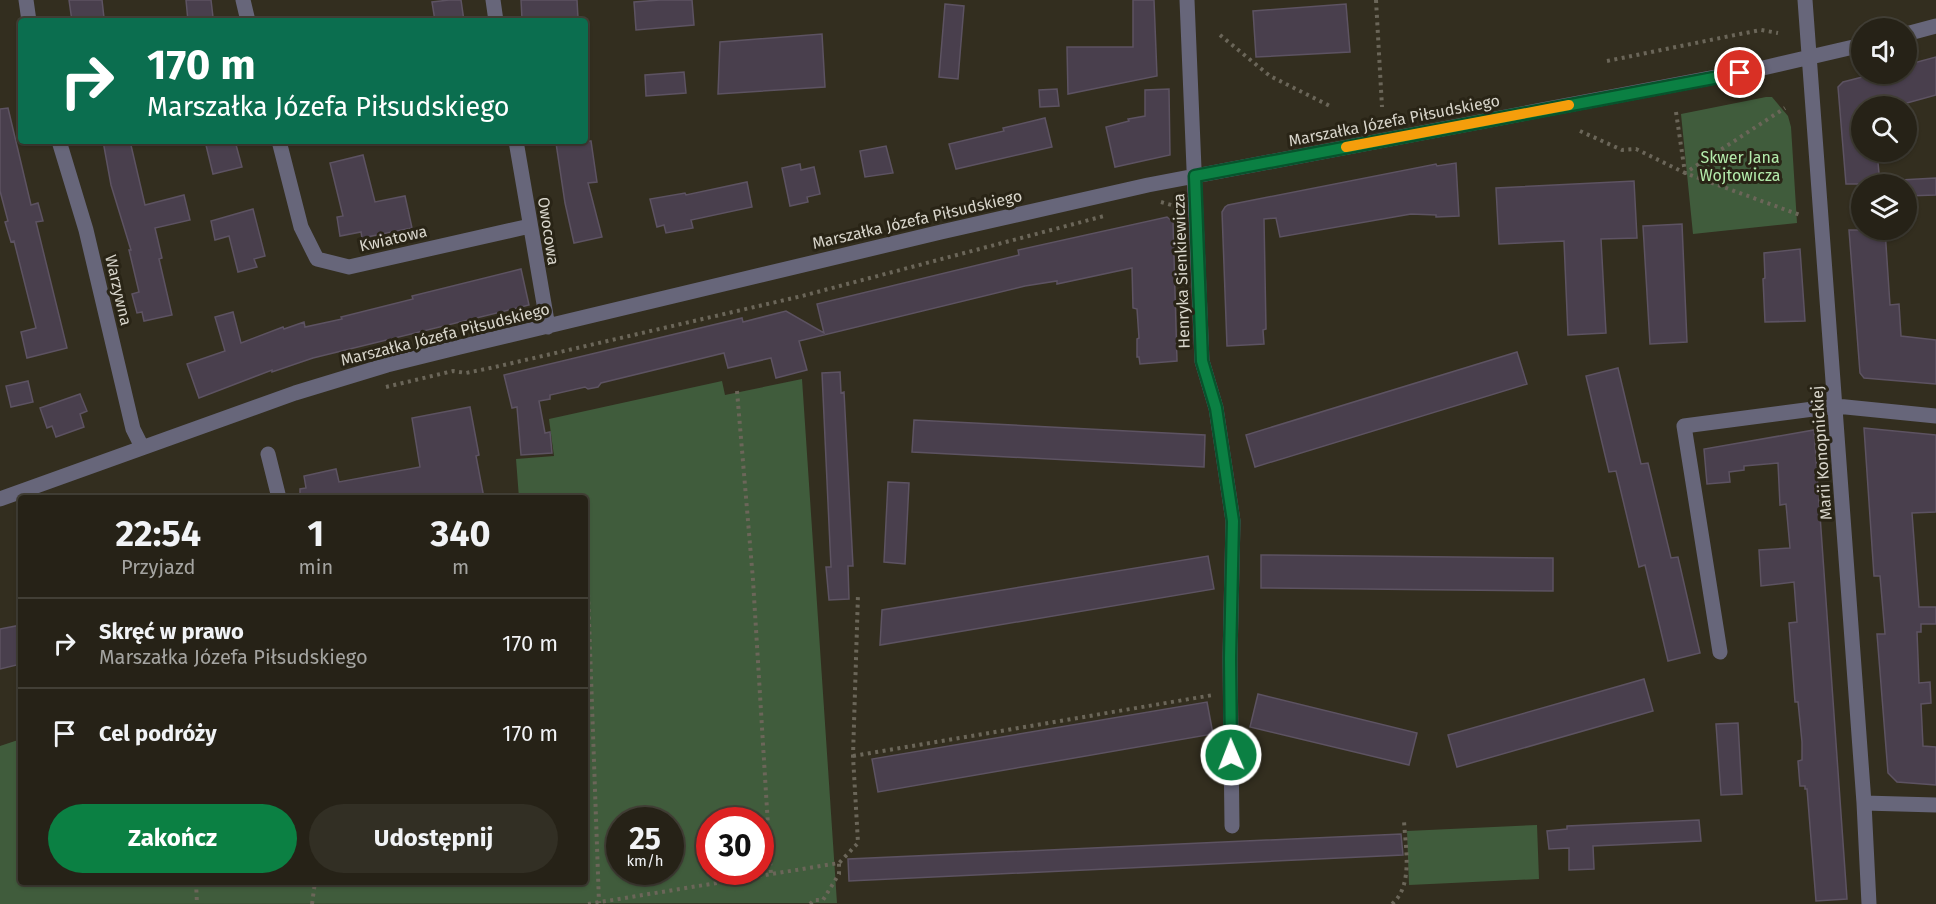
<!DOCTYPE html>
<html lang="pl">
<head>
<meta charset="utf-8">
<style>
  :root { --surface:#262217; --page:#322f24; --text:#f1f3f6; --muted:#a4a4a1; --line:#423f36; --accent:#0b8043 }
  body { margin:0; font-family:"Fira Sans",sans-serif; background:var(--page); color:var(--text); height:100vh; display:flex; flex-direction:column; font-size:22px; white-space:nowrap }
  * { box-sizing:border-box; margin:0 }
  p { font-size:20px; color:var(--muted) }
  .icon { flex:none; width:33px; height:33px; fill:none; stroke:currentColor; stroke-width:2; stroke-linecap:round; stroke-linejoin:round }
  .map { position:relative; flex:1; overflow:hidden }
  .drawer { position:absolute; left:18px; top:495px; width:570px; height:390px; display:flex; flex-direction:column; background:var(--surface); border-radius:6px; box-shadow:0 2px 4px #0004,0 0 0 2px var(--line) }
  .drawer>* { flex:none }
  .banner { position:absolute; left:18px; top:18px; width:570px; height:126px; border-radius:6px; box-shadow:0 2px 4px #0004,0 0 0 2px var(--line); background:#0b6e4f; color:#fff; overflow:hidden }
  .tools { position:absolute; left:1851px; top:18px; display:grid; gap:12px }
  .tools a { display:grid; place-items:center; width:66px; height:66px; border-radius:50%; background:var(--surface); box-shadow:0 2px 4px #0004,0 0 0 2px var(--line); font-size:30px }
  .speed { position:absolute; left:606px; top:807px; display:flex; gap:12px; font-size:30px; font-weight:700; text-align:center }
  .speed>* { display:grid; place-content:center; width:78px; height:78px; border-radius:50%; background:var(--surface); box-shadow:0 2px 4px #0004,0 0 0 2px var(--line); line-height:1 }
  .speed small { font-size:15px; font-weight:400 }
  .speed .limit { border:9px solid #d22; background:#fff; color:#111 }
  .pin { position:absolute; display:grid; place-items:center; width:51px; height:51px; color:#fff; margin:-26px; border:3px solid #fff; border-radius:50%; box-shadow:0 2px 6px #0007 }
  .me { position:absolute; width:66px; margin:-33px; rotate:359deg; stroke-linejoin:round; filter:drop-shadow(0 0 4px #0008) }
  .turn { display:flex; align-items:center; gap:21px; height:126px; padding:0 30px; font-size:27px }
  .turn .icon { width:78px; height:78px; stroke-width:2.5 }
  .turn b { display:block; font-size:42px; line-height:51px }
  .eta { display:flex; justify-content:space-evenly; align-items:center; height:102px; text-align:center }
  .eta b { font-size:36px; font-weight:700; line-height:42px }
  .button { display:flex; gap:12px; margin-top:auto; padding:12px 30px }
  .button a { flex:1; height:69px; border-radius:36px; background:var(--accent); color:#fff; font-size:24px; font-weight:700; line-height:69px; text-align:center }
  .button a+a { background:var(--page); color:var(--text) }
  ul { padding:0; list-style:none }
  li { display:flex; align-items:center; gap:18px; height:90px; padding:0 30px; border-top:2px solid var(--line) }
  li div { flex:1 }
  li b { display:block; font-size:22px }
  li em { font-style:normal }
  .map>svg:first-child { display:block }
  .green { fill:#405c3c; fill-rule:evenodd }
  .building { fill:#493f4d; stroke:#5d5362; stroke-width:1.5 }
  .lines { fill:none; stroke-linecap:round; stroke-linejoin:round }
  .path { stroke:#6b6659; stroke-width:4; stroke-dasharray:3 4.5; stroke-linecap:butt }
  .minor { stroke:#67667a; stroke-width:15 }
  .route-casing { stroke:#07532c; stroke-width:15 }
  .route { stroke:#0b8043; stroke-width:10 }
  .slow { stroke:#f59e0b; stroke-width:10 }
  .labels { text-anchor:middle; stroke-width:6; stroke-linejoin:round; paint-order:stroke }
  .street-label { font-size:16px; fill:#d8d5cb; stroke:#292416 }
  .park-label { font-size:16px; fill:#b4ecac; stroke:#292416 }
</style>
</head>
<body>
<div class="map">
<svg width="1936" height="904" viewBox="0 0 1936 904">
  <rect width="100%" height="100%" fill="#332e1f"/>
  <!-- green -->
  <path class="green" d="M1766,97H1772L1788,116L1791,127L1797,223L1693,234L1681,114Z
    M802,379L837,903L0,904V746L21,739V882H585V498H519L516,459L554,456L549,419L722,381L725,395ZM620,820H670V872H620ZM710,820H760V872H710Z
    M1537,825L1539,879L1409,885L1407,831Z"/>
  <!-- building -->
  <path class="building" d="M69,0H102L104,18L99,19V21H72Z
    M186,0H211L213,17L188,21Z
    M449,0H461L464,21H435L432,2Z
    M521,0H577L578,18L522,19Z
    M660,0H692L694,25L636,30L634,2Z
    M1133,0H1154L1157,76L1068,94L1067,47H1133Z
    M945,4L964,6L958,79L939,77Z
    M1346,4L1350,52L1256,57L1253,11Z
    M822,34L825,87L718,94L720,42Z
    M1936,57V95L1896,106H1862V152H1877L1880,184H1846L1838,87L1843,82L1874,74H1906V65Z
    M684,72L686,93L646,96L645,75Z
    M1057,89L1059,106L1040,107L1039,90Z
    M1169,89L1170,155L1115,167L1106,127L1129,121L1128,119L1145,116V90Z
    M8,108L31,205L38,203L43,221L36,222L67,348L27,358L21,332L36,328L14,241L11,242L5,222L8,221L0,191V109Z
    M1045,118L1052,147L956,169L949,144L1004,131L1003,128Z
    M103,141H130L145,205L184,195L190,220L155,228L162,258L159,259L172,315L144,321L142,312L137,313L132,294L139,292L129,250H131L111,185Z
    M205,141H235L242,167L213,174Z
    M567,141H591L597,182L588,183L602,237L574,243L565,203L556,143Z
    M886,146L893,173L865,177L860,151Z
    M363,155L375,202L405,196L412,228L362,238L361,232L340,236L337,217L343,216L330,163Z
    M1456,163L1459,216L1436,217V215L1411,214L1280,237L1276,218L1264,219L1266,329L1263,330L1264,344L1227,346L1222,212L1225,207L1228,205L1436,164L1437,166Z
    M800,164L801,170L814,167L820,194L807,197L808,202L790,206L782,168Z
    M1936,178V195L1906,196V184H1883V181Z
    M1634,181L1637,238L1601,239L1606,333L1568,335L1564,241L1499,244L1496,188Z
    M747,182L752,207L691,220L693,228L666,233L664,225L657,227L650,199L685,193L686,195Z
    M253,209L265,256L254,259L257,267L238,272L229,236L215,240L211,221Z
    M1167,217L1173,222L1177,361L1140,364L1139,357H1137V339L1139,338L1137,309L1133,308L1132,268L1057,284V281L1025,286L799,341L807,370L776,378L771,358L728,368L724,353L601,383L598,387L588,389L585,387L550,395V399L539,401L545,433L550,432L552,453L521,455L517,407L512,408L504,375L742,318L743,322L786,311L824,333L817,304L1019,255L1018,250Z
    M1682,224L1687,342L1650,344L1643,226Z
    M1849,230H1885L1890,305L1899,304L1901,336L1936,340V384L1864,378L1860,373Z
    M1800,249L1805,321L1765,322L1763,279L1765,278L1764,253Z
    M521,269L529,305L313,358L272,372V370L199,398L187,364L225,351L215,317L233,312L241,343L283,327L284,329L304,322L305,327L342,319L341,317L413,299L412,296Z
    M1517,352L1527,384L1255,467L1246,435Z
    M1618,368L1641,464L1648,463L1671,558L1678,557L1700,653L1668,661L1645,565L1639,567L1616,471L1609,472L1586,376Z
    M840,372L841,393L844,392L853,566H848L849,599L829,600L826,567H831L830,546L822,373Z
    M28,381L33,402L11,407L6,386Z
    M80,394L87,411L80,414L84,427L56,437L52,426L47,428L40,408Z
    M470,407L479,455L476,456L484,498H300V489L306,488L304,476L336,469L339,482L420,467L412,418Z
    M914,420L1205,435L1204,467L912,452Z
    M1864,428L1936,435V512L1912,513L1919,607H1936V624H1921V632H1917L1919,683L1930,682L1931,703L1921,704L1923,746L1936,747V785L1897,782L1888,773L1877,634H1885L1880,576H1874Z
    M1814,430L1847,899L1816,901L1807,789H1805V786H1800L1798,761L1802,760V742L1798,702H1795L1789,623L1797,622L1794,582L1761,586L1759,550L1790,548L1786,504L1780,505L1778,463L1744,466V470L1729,472L1730,482L1707,484L1704,449Z
    M888,482L909,483L905,564L884,562Z
    M1261,555L1553,558V591L1261,588Z
    M1208,556L1214,589L880,645L882,610Z
    M21,625V664L0,669V629Z
    M1644,679L1653,711L1457,767L1448,735Z
    M1258,694L1417,733L1409,765L1250,727Z
    M1207,702L1213,734L878,792L872,759Z
    M1738,723L1742,794L1721,795L1716,724Z
    M1699,820L1701,841L1593,846L1594,869L1569,870V848L1549,849L1547,831L1567,829V826Z
    M1401,834L1403,855L849,881L848,859Z"/>
  <g class="lines">
    <!-- path -->
    <path class="path" d="M1376,0L1382,107
      M1220,35L1270,76L1332,107
      M1607,61L1740,34L1761,30L1778,33
      M1676,112L1685,173L1785,108
      M1580,131L1622,150L1636,149L1685,173L1800,215
      M1161,202L1175,206L1176,211
      M386,387L453,371L466,373L495,367L802,296L1104,216
      M737,391L753,580L771,875
      M587,564L599,903
      M853,756L1213,695
      M196,882L197,904
      M312,904L315,882
      M588,904L839,863L858,843L853,756L858,594
      M810,904L814,900H823L839,874V863
      M1392,904C1414,885 1405,846 1404,820"/>
    <!-- minor -->
    <path class="minor" d="M26,0L29,21
      M243,0L248,21
      M493,0L496,21
      M1187,0L1202,361L1216,408L1233,521L1230,658L1232,826
      M1805,0L1864,803L1869,904
      M1906,34L1936,26
      M59,141L86,230L133,429L142,447
      M279,141L301,227L317,259L349,267L530,226
      M516,141L548,327
      M268,454L279,498
      M0,499L295,393L387,365L460,347L941,232L1148,185L1763,68L1862,45
      M1720,652L1684,426L1836,406L1936,416
      M1864,803L1936,805"/>
  </g>
  <g class="lines">
    <defs>
      <path id="route" d="M1231,755L1230,658L1233,521L1216,408L1202,361L1195,176L1740,73"/>
    </defs>
    <!-- route casing -->
    <use href="#route" class="route-casing"/>
    <!-- route -->
    <use href="#route" class="route"/>
    <!-- slow -->
    <path class="slow" d="M1346,147L1569,105"/>
  </g>
  <g class="labels">
    <!-- street labels -->
    <g class="street-label">
      <text transform="translate(1394 120) rotate(-11)" y="6">Marszałka Józefa Piłsudskiego</text>
      <text transform="translate(917 219) rotate(-13)" y="6">Marszałka Józefa Piłsudskiego</text>
      <text transform="translate(549 231) rotate(81)" y="6">Owocowa</text>
      <text transform="translate(393 238) rotate(-13)" y="6">Kwiatowa</text>
      <text transform="translate(1181 271) rotate(-92)" y="6">Henryka Sienkiewicza</text>
      <text transform="translate(119 290) rotate(77)" y="6">Warzywna</text>
      <text transform="translate(445 334) rotate(-14)" y="6">Marszałka Józefa Piłsudskiego</text>
      <text transform="translate(1821 453) rotate(-94)" y="6">Marii Konopnickiej</text>
    </g>
    <!-- park labels -->
    <g class="park-label">
      <text x="1740" y="163">Skwer Jana<tspan x="1740" dy="18">Wojtowicza</tspan></text>
    </g>
  </g>
</svg>
<div class="tools">
<a><svg class="icon" aria-label="sound" viewBox="0 0 24 24"><path d="M4 9h4l5-4v14l-5-4H4zM17 9q2 3 0 6"/></svg></a>
<a><svg class="icon" aria-label="search" viewBox="0 0 24 24"><circle cx="10" cy="10" r="6"/><path d="M15 15l6 6"/></svg></a>
<a><svg class="icon" aria-label="layers" viewBox="0 0 24 24"><path d="M12 4l9 5-9 5-9-5zM3 14l9 5 9-5"/></svg></a>
</div>
<div class="speed"><div>25<small>km/h</small></div><div class="limit">30</div></div>
<div class="pin" style="left:1740px;top:73px;background:#d93025"><svg class="icon" aria-label="arrive" viewBox="0 0 24 24"><path d="M6 21V4h12l-3 4 3 4H6"/></svg></div>
<svg class="me" style="left:1231px;top:755px" viewBox="-20 -20 40 40"><circle r="17" fill="#0b8043" stroke="#fff" stroke-width="3"/><path d="M0-11L8 9 0 5-8 9z" fill="#fff"/></svg>
<div class="banner">
<div class="turn"><svg class="icon" aria-label="right" viewBox="0 0 24 24"><path d="M7 20v-9h11M14 6l5 5-5 5"/></svg><div><b>170 m</b>Marszałka Józefa Piłsudskiego</div></div>
</div>
<section class="drawer">
<div class="eta">
<div><b>22:54</b><p>Przyjazd</p></div>
<div><b>1</b><p>min</p></div>
<div><b>340</b><p>m</p></div>
</div>
<ul>
<li><svg class="icon" aria-label="right" viewBox="0 0 24 24"><path d="M7 20v-9h11M14 6l5 5-5 5"/></svg><div><b>Skręć w prawo</b><p>Marszałka Józefa Piłsudskiego</p></div><em>170 m</em></li>
<li><svg class="icon" aria-label="arrive" viewBox="0 0 24 24"><path d="M6 21V4h12l-3 4 3 4H6"/></svg><div><b>Cel podróży</b></div><em>170 m</em></li>
</ul>
<div class="button"><a>Zakończ</a><a>Udostępnij</a></div>
</section>
</div>
</body>
</html>
